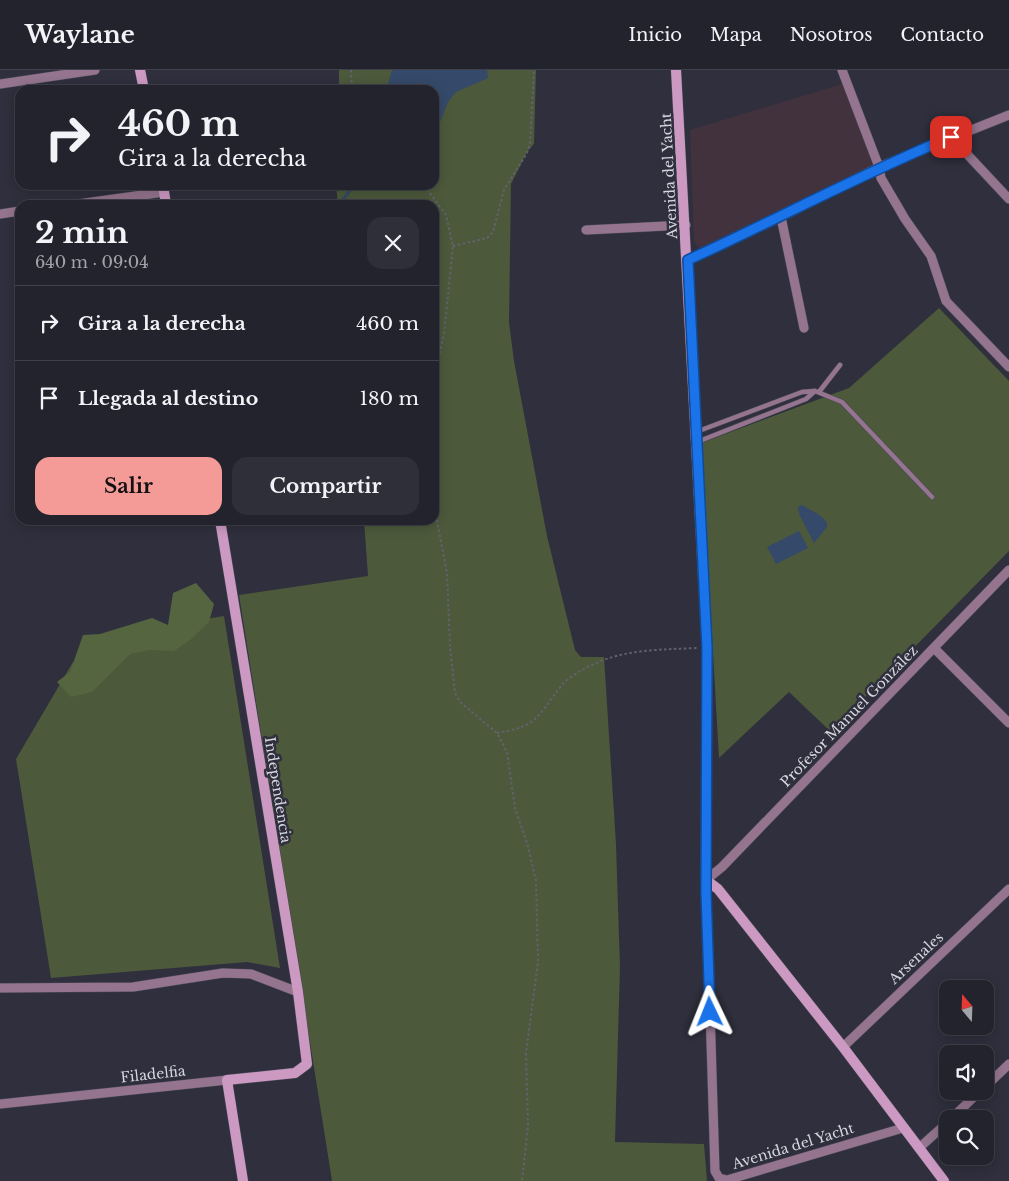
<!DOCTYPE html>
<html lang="es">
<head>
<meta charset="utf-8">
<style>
  :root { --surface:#23232e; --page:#2f2f3a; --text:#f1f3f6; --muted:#a3a4aa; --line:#40404a; --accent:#f59b97 }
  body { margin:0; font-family:"Libre Baskerville",serif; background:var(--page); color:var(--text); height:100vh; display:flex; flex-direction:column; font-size:19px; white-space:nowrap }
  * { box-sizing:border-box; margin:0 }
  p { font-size:16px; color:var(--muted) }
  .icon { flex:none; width:28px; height:28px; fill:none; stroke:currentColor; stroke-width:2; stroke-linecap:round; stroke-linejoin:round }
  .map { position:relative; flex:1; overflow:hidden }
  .details { position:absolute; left:15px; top:130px; width:424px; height:325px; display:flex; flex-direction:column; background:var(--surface); border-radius:15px; box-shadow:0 2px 12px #0003,0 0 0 1px var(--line) }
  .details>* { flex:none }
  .top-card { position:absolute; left:15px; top:15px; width:424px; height:105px; border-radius:15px; box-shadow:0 2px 12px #0003,0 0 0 1px var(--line); background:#23232e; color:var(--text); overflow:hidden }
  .needle { width:32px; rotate:341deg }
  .tools { position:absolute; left:939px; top:910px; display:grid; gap:10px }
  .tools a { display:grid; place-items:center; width:55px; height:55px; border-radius:10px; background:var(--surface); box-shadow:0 2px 12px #0003,0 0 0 1px var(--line); font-size:25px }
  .pin { position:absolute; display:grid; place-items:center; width:42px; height:42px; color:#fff; margin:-21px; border-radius:10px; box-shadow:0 2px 8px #0006 }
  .me { position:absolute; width:55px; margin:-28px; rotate:358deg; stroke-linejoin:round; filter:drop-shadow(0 0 4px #0008) }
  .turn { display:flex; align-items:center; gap:18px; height:105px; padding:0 20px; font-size:22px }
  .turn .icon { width:65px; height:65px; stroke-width:2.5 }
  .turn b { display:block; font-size:35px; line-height:42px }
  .round { display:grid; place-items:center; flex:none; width:52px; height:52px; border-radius:15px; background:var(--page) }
  .head { display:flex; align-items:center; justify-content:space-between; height:85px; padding:0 20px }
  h1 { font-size:30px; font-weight:700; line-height:38px }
  .button { display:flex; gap:10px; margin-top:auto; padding:10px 20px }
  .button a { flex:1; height:58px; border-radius:15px; background:var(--accent); color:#111; font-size:20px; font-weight:700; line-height:58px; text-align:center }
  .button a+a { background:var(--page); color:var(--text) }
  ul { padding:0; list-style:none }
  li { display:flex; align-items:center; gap:15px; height:75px; padding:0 20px; border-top:1px solid var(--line) }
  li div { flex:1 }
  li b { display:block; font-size:19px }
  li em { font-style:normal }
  header { display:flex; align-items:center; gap:30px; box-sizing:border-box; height:70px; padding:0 25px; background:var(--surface); border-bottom:1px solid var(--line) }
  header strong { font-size:24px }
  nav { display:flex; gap:28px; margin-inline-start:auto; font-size:18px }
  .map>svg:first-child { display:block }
  .industrial { fill:#42323e }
  .green { fill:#4c593b }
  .forest { fill:#55653f }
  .water { fill:#35496a }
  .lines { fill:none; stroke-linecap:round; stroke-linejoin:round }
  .stream { stroke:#35496a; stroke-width:3 }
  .lane-casing { stroke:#4a4a57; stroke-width:5.5 }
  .street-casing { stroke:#4a4a57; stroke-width:10 }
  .secondary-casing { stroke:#4a4a57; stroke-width:11 }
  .path { stroke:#62626e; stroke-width:2; stroke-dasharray:2.5 2.5; stroke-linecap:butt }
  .lane { stroke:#94748e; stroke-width:4.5 }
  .street { stroke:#94748e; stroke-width:9 }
  .secondary { stroke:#cc99c3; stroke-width:10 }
  .route-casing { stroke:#114b97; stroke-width:12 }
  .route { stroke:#1a73e8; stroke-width:9 }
  .labels { text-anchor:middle; stroke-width:5; stroke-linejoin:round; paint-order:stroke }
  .street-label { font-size:14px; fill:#d6d6df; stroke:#2f2f3d }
</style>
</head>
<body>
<header>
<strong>Waylane</strong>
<nav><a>Inicio</a><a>Mapa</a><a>Nosotros</a><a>Contacto</a></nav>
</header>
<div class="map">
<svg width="1009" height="1111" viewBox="0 0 1009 1111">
  <rect width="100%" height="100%" fill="#2f2f3d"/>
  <!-- industrial -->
  <path class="industrial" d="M842,14L873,91L869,98L701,179L698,177L694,172L690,60Z"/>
  <!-- green -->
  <path class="green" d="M339,0H536L534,74L527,82L511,114L509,252L514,291L547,466L575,580L581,587H604L616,774L620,897L615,1072L704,1074L707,1111H332L239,525L368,506L364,450H434V135H338L336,115H434V20H339Z
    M939,238L1009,311V481L831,662L789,622L719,688L701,373L849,318Z
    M224,546L280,898L247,892L51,908L16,689L73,592L180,553Z"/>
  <!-- forest -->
  <path class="forest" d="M196,513L214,534L209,552L190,570L174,581L149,580L130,584L92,622L71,627L57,612L70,602L83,565L100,564L152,548L168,555L173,523Z"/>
  <!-- water -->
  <path class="water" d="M392,0H487L488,8L456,22L448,32L434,67V20H386Z
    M802,435C811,441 822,444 827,453V457L814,473L799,444L798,437Z
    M799,461L808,478L776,494L767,477Z"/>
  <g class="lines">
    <!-- stream -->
    <path class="stream" d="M339,135L354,115"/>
    <defs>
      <path id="lane" d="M815,321L842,332L932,427
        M819,322L840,295
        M696,362L802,322L815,321L806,329L697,372"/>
      <path id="street" d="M842,0L879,97L881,108L905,149L931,186L946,231L1009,297
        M0,14L95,0
        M951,67L1009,129
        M71,135L164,122
        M0,144L20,141
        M781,147L804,258
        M586,160L686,155
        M688,190L781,147L879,97L1009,45
        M934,578L1009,653
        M0,918L133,917L223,903L251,904L298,922
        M843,977L1009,819
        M985,1017L1009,994
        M0,1034L227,1010
        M951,1049L980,1021
        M903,1058L727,1110L719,1108L715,1101L706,810L722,797L1009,500
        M919,1078L948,1052"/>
      <path id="secondary" d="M140,0L144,20
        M676,0L707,578L706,810L718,819L843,977L944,1111
        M163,115L166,135
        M220,450L298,922L307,994L295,1003L227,1010L243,1111"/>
    </defs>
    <!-- lane casing -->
    <use href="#lane" class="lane-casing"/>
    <!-- street casing -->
    <use href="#street" class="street-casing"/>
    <!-- secondary casing -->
    <use href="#secondary" class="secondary-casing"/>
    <!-- path -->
    <path class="path" d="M351,0L352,20
      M424,115L446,145L453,176L444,264L434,309
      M453,176L487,168L493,162L504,120L527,83L530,74L534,0
      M434,435L447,503L450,576L455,623L460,632L497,663L507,682L515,738L528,776L536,811L538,892L526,983L528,1056L522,1111
      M497,663C527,658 535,653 552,628C557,622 561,615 567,610C608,579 649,580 698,578"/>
    <!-- lane -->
    <use href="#lane" class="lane"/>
    <!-- street -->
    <use href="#street" class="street"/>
    <!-- secondary -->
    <use href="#secondary" class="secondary"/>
  </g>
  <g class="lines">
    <defs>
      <path id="route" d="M710,942L706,822L707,578L688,190C776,150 861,104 951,67"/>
    </defs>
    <!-- route casing -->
    <use href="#route" class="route-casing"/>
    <!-- route -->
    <use href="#route" class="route"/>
  </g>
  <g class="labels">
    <!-- street labels -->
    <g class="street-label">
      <text transform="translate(669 106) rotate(-93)" y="5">Avenida del Yacht</text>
      <text transform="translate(849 646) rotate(-46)" y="5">Profesor Manuel González</text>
      <text transform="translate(278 720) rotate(81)" y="5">Independencia</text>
      <text transform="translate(916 888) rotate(-43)" y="5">Arsenales</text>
      <text transform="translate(153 1004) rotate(-6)" y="5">Filadelfia</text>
      <text transform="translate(793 1076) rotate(-17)" y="5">Avenida del Yacht</text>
    </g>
  </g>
</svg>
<div class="tools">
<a><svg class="needle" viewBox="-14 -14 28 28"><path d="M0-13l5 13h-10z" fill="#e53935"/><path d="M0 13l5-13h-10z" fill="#a3a4aa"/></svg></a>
<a><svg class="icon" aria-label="sound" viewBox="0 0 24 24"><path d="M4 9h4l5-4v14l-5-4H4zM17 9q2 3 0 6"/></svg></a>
<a><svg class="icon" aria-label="search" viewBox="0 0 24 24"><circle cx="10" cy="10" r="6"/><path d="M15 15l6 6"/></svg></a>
</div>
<div class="pin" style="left:951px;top:67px;background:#d93025"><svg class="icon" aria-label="arrive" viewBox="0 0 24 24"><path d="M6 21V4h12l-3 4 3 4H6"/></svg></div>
<svg class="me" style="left:710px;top:942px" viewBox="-20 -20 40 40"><path d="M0-17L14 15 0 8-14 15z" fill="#1a73e8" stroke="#fff" stroke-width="4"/></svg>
<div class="top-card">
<div class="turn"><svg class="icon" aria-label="right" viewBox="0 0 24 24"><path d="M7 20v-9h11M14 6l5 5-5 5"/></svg><div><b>460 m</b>Gira a la derecha</div></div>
</div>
<section class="details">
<div class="head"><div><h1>2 min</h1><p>640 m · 09:04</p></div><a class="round"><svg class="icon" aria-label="close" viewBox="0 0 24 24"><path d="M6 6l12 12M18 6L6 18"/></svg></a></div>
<ul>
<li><svg class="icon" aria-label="right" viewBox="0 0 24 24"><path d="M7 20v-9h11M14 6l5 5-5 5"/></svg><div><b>Gira a la derecha</b></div><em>460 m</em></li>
<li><svg class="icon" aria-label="arrive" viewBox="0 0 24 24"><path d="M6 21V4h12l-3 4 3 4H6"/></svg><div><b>Llegada al destino</b></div><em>180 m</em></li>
</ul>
<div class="button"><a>Salir</a><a>Compartir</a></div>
</section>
</div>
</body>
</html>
